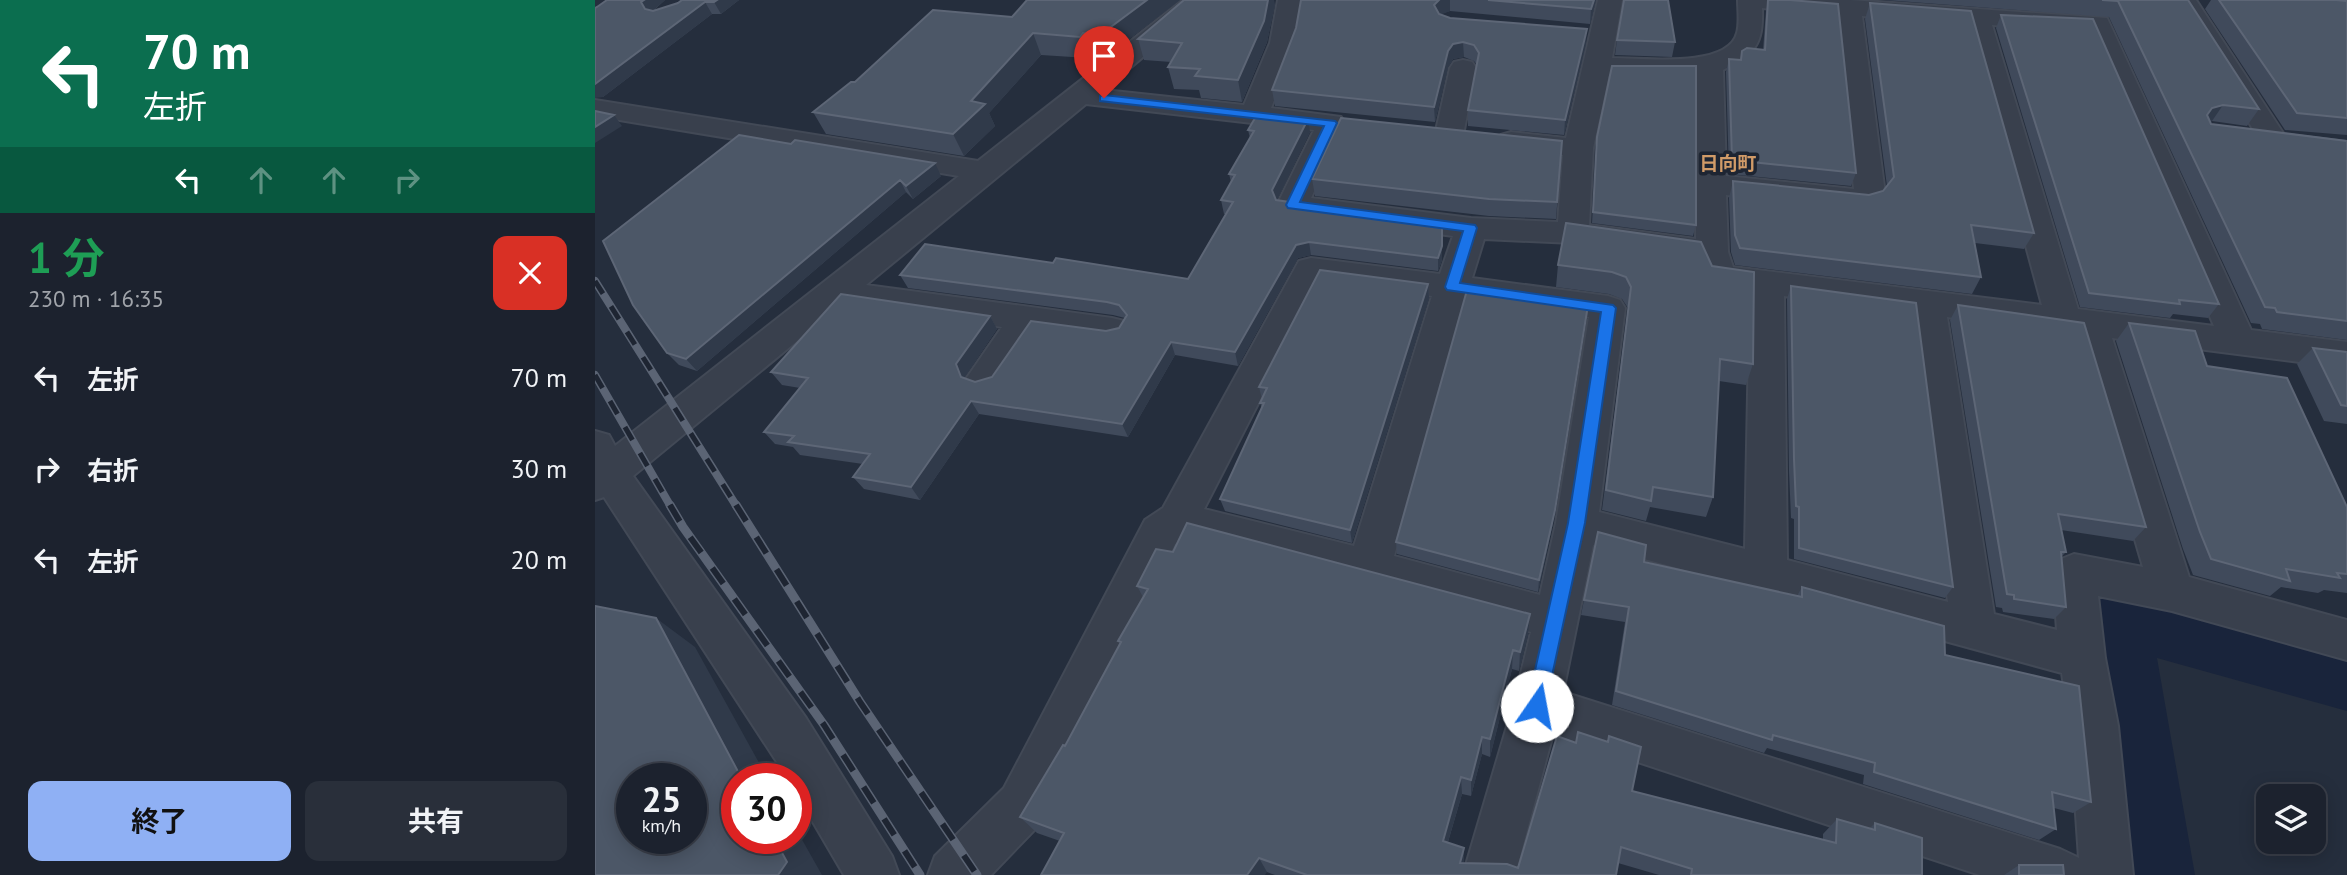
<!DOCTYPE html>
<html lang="ja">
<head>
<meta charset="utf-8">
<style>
  :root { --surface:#1c222e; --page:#292f3a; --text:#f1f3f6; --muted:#a0a4aa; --line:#3a3f4a; --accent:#8fb0f4 }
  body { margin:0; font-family:"PT Sans","Noto Sans JP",sans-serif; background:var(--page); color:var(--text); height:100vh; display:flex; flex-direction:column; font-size:26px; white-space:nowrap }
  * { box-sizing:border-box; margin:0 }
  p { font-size:23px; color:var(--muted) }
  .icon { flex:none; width:38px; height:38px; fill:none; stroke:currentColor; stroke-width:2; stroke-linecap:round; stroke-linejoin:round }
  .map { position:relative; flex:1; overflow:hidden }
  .panel { display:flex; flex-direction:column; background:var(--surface); width:595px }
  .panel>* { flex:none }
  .guide { background:#0b6e4f; color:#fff; overflow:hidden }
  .controls { position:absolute; left:1661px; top:784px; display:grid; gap:14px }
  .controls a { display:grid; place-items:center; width:70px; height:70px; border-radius:14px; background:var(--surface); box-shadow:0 4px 18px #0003,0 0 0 2px var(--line); font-size:35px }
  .speed { position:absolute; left:21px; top:763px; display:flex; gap:14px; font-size:35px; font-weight:700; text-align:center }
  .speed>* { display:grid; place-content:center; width:91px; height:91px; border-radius:50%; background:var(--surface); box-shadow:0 4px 18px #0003,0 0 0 2px var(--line); line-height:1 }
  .speed small { font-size:18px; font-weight:400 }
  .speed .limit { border:10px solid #d22; background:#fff; color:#111 }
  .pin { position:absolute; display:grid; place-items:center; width:60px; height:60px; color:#fff; margin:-72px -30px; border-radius:50% 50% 50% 0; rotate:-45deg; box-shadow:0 0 7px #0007 }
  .pin .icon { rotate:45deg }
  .me { position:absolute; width:77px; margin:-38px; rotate:12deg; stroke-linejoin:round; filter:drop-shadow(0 0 5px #0008) }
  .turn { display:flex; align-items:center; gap:24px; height:147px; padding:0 28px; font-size:32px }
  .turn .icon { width:91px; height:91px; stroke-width:2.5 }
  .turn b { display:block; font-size:49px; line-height:60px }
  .lanes { display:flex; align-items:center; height:66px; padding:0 28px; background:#0003; justify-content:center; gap:35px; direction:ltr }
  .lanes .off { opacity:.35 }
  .round { display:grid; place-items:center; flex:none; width:74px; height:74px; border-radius:14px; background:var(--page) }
  .summary { display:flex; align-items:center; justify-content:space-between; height:119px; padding:0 28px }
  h1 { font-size:42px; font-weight:700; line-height:52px; color:#1e9e55 }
  .action { display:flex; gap:14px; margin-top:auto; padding:14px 28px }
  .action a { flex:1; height:80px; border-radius:14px; background:var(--accent); color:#111; font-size:28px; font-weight:700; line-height:80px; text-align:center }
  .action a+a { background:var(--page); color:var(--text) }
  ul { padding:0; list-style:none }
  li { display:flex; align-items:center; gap:21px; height:91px; padding:0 28px }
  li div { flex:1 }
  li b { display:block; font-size:26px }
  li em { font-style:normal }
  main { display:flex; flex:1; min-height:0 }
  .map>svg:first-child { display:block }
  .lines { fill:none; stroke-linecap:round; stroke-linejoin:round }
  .river { fill:#19243b; fill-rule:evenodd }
  .minor-casing { stroke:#424956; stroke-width:4 }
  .minor { fill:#39404d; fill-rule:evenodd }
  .rail-far1-casing { stroke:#5b6474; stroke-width:8 }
  .rail-casing { stroke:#5b6474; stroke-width:9 }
  .rail-far1 { stroke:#1e2532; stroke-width:5; stroke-dasharray:15; stroke-linecap:butt }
  .rail { stroke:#1e2532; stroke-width:6; stroke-dasharray:19; stroke-linecap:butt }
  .wall { fill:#404a5b }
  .shaded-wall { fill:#303a4a }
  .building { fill:#4c5767; stroke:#5d6676; stroke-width:2; fill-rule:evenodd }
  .route { fill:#1a73e8; stroke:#114b97; stroke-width:2 }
  .labels { text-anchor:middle; stroke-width:7; stroke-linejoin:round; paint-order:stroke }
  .far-neighbourhood-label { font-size:19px; font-weight:bold; fill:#d19b68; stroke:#1e2532 }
</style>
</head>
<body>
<main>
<section class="panel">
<div class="guide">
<div class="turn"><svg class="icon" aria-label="left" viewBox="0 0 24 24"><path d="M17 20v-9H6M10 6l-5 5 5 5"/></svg><div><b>70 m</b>左折</div></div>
<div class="lanes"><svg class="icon" aria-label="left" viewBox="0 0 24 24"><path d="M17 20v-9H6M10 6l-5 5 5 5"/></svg><svg class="icon off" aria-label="ahead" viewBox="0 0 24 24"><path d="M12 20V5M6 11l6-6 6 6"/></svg><svg class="icon off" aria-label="ahead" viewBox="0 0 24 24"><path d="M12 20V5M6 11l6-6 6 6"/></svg><svg class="icon off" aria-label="right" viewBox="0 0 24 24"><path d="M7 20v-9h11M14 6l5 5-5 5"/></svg></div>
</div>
<div class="summary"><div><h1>1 分</h1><p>230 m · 16:35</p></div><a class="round" style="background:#d93025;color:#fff"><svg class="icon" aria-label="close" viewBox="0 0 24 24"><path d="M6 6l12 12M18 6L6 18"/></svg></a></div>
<ul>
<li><svg class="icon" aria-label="left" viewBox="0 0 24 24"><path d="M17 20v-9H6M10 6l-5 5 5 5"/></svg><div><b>左折</b></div><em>70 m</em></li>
<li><svg class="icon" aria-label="right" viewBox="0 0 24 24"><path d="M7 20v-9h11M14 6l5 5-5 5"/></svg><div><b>右折</b></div><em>30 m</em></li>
<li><svg class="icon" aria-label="left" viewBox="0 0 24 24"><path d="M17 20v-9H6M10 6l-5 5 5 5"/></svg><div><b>左折</b></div><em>20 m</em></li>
</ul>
<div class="action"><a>終了</a><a>共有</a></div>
</section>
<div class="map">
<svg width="1752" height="875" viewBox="0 0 1752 875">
  <rect width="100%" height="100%" fill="#252e3d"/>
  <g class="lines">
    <!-- river -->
    <path class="river" d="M1526,568L1752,623V711L1562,658L1600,875H1492L1465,617C1481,582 1487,575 1526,568Z"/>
    <defs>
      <path id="minor" d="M588,0H615L509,90L649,105L675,43L683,0H707L701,43L676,108L746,117L750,123L716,198L876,218L963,222L968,155L906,147L902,141L906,135L916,132L971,138L1003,0H1027L1017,58C1046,58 1133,69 1142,33C1145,23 1143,10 1143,0H1255L1512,18L1656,330L1752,342V368L1517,338L1594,577L1752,620V660L1577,611L1503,596L1510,658L1523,726L1538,875H1385L958,734L920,875H868L918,706L936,632L588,538L580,544L445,824L396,875H333L340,856L409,788L550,520L568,508L704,261L716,258L845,274L858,236L686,212L682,205L719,130L491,104L271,285L517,318L529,321L535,330L529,339L517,342L441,332L402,389L389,393L376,389L371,379L407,327L247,304L38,476L211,718L297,856L304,875H249L201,793V779H193L9,497L0,500V431L14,435L20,446L364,176L0,116V100L383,161ZM1167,8L1242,14L1259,189L1131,176L1128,70C1161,53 1168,45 1167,8ZM1267,16L1371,24L1447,305L1138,267L1133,252L1131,195L1268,209L1279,206L1290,194ZM1397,25L1493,30L1619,326L1483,309ZM1014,74H1102L1101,239L994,225L998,148ZM889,239L978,243L1103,261L1112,285L1155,292L1150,549L1004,512L1030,308L1025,300L1013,296L877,278ZM726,281L837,296L759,546L609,509ZM1189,296L1317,313L1353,602L1192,560ZM870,300L994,317L961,523L945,595L799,556ZM1352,317L1469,334L1480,333L1548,567L1479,554L1464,560L1458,573L1462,630L1399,614ZM998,545L1467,673L1475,726L1484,858L1465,849L968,692Z
        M1577,0H1601L1692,139L1688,145L1678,148L1668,145Z
        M868,60L877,62L881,68L868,135L864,141L854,144L844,141L840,135L855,68L859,62Z"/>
    </defs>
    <!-- minor casing -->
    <use href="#minor" class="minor-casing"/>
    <!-- minor -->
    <use href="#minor" class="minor"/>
    <defs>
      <path id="rail-far1" d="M0,281L142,507
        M0,375L76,507"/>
      <path id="rail" d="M75,505L88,527L229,725L325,875
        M141,505L265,702L382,875"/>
    </defs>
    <!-- rail-far1 casing -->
    <use href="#rail-far1" class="rail-far1-casing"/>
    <!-- rail casing -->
    <use href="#rail" class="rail-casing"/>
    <!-- rail-far1 -->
    <use href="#rail-far1" class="rail-far1"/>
    <!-- rail -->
    <use href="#rail" class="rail"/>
  </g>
  <!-- wall -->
  <path class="wall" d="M12,0H70L58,11L83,3L87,0H144L126,14H117L8,97L2,7Z
    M432,0H585L512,56L495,55L493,58L446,55L394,113L400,126L369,156L231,134L218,112L260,82L417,17Z
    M706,0H1001L995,24L855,11L845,14L855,18L991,44L969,135L873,126V110L882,65L879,61L869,57L858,59L853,67L840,122L680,106L677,90L701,28Z
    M1173,0L1261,173L1256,186L1134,174L1131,72L1134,59L1145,60L1147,51L1168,50L1171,11Z
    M1290,0H1593L1664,109L1652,126L1617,121L1615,122L1616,124L1752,140V340L1667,329L1665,324L1656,323L1514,17Z
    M1616,0H1752V135L1690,130L1610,9Z
    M1275,3L1439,233L1429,249L1380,243L1386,277L1377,294L1140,265L1136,252L1134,198L1138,181L1274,195L1288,191L1292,186L1270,19Z
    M680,4L672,42L647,102L606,98L604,90L579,89L573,67L576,62L549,60L543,39Z
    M1406,15L1624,304L1613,318L1578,314L1575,318L1485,307L1401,28Z
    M1022,40L1080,42L1077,57L1020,55Z
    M653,130L715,132L682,200L847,260L843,271L716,255L703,258L643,366L580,355L533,437L384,414L325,500L269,489L258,477L268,464L205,455L198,447L180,444L169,432L205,388L187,385L176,372L395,316L402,329L369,378L380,382L397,377L511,331L524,328L530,318L518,315L313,288L305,275L458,263L593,279L631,214H629L626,200L636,182L634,174L655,138Z
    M1002,137L1101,225L1098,236L997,223Z
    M967,141L961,219L894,216L720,196L717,179Z
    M196,144L346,176L318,199L311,192L102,371L84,365L72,353Z
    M971,223L1158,364L1151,385L1124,381L1118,497L1111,517L1055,507L1051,521L1007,510L1033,308L1027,299L1014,294L961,287L963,265Z
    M833,284L834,298L757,543L630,511L625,499L667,409L665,403L667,399L664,387Z
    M1196,286L1358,587L1350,598L1199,559V519L1196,518L1194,471L1192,299Z
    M1363,305L1551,527L1538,541L1466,530L1471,552L1466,557L1471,607L1459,619L1408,612L1407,608L1401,607L1355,320Z
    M1534,323L1612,366L1752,507V593L1729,590L1723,593L1686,587L1675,596L1598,575L1588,549L1521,341Z
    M1718,348L1752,352V424L1729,421L1702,364Z
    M958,523L943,592L802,554L801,542Z
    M1049,562L1202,596L1207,587L1350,655L1496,802L1478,813L1459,808L1461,829L1444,840L1268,784L1269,775L1172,748L1169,753L1017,705L1030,622L986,615L989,600Z
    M542,586L933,634L924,671L917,669L895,757L887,754L876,796L867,794L853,842L869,863L923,868L981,743L1013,742L1014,736L1037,791L1228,840V834L1242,819L1275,828L1280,823L1327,875H1064L1023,863L1021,875H680L672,872L465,841L442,833L425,817L470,746L525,644L523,641L548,597Z
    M1424,865L1469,875H1409Z"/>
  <!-- shaded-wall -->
  <path class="shaded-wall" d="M49,0H70L54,14L50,9L46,2Z
    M122,0H144L126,14L119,2Z
    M552,0H585L512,56L505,35Z
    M673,0H679L680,4L672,42L647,102L643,80Z
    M844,0H855V11L845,15L840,20L839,5Z
    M999,0H1001L995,24L996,9Z
    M110,2L117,14L8,97L0,98V84Z
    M992,29L991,44L969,135L970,120Z
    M438,33L446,55L394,113L400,126L369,156L358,134L376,101Z
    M488,33L495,55L493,58L485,37Z
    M868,42L869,57L858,59L853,67L840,122L839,107L853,51L858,44Z
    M1628,105L1617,121L1606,124L1601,132L1617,108Z
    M19,115L27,126L0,143V127Z
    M713,119L715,132L680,204L677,190Z
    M340,163L346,176L318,199L311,186Z
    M305,180L311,192L102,371L91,359Z
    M847,237V260L843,271V258Z
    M714,242L716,255L703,258L643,366L640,352L701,245Z
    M833,284L834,298L757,543L755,530Z
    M395,316L402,329L369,378L374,390L366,377L361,364Z
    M991,319L958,523L943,592L944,580Z
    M576,342L580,355L533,437L527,424Z
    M376,401L384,414L325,500L316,487Z
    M935,614L933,634L924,671L925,652Z
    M61,618L100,647L173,779H147Z
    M918,650L917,669L895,757V739Z
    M887,737V754L876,796V780Z
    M866,777L867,794L849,855L848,841Z
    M201,829L227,875H183L179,838H201Z
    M869,848V862L865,863Z
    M664,858L672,872L670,875H652Z"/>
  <!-- building -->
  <path class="building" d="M12,0H49L46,2L50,9L58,11L83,3L87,0H122L119,2H110L0,84V8L2,7Z
    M432,0H552L505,35L488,33L485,37L438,33L376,101L390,104L358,134L218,112L256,82H260L338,10L417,17Z
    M589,0H673L669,21L643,80L600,76L605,69L573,67L587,43L543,39Z
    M706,0H844L839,5L844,14L855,18L992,29L970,120L873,110L884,53L879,45L868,42L858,44L853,51L839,107L677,90L701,28Z
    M893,0H999L996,9Z
    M1029,0H1073L1080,42L1022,40Z
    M1173,0H1195L1243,4L1261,173L1137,160L1134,59L1146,60L1147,51L1152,48L1170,50Z
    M1507,0H1593L1664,109L1628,105L1617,108L1612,115L1616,124L1752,141V321L1682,312L1680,308L1670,307L1523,1Z
    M1624,0H1741L1752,1L1751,0H1752V118L1702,113Z
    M1275,3L1376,11L1439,233L1376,225L1386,277L1145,248L1140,235L1138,181L1274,195L1288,191L1299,177Z
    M1406,15L1498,19L1624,304L1584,300L1585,304L1494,293Z
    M1017,66H1101V225L998,212L1002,137Z
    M0,111L19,115L0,127Z
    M663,113L713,119L677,190L681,200L847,224V246L843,258L714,242L701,245L640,352L576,342L527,424L376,401L316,487L258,477L275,454L193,442L199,436L169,432L213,378L176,372L246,294L395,316L361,364L366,377L380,382L397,377L436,321L511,331L524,328L532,315L524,305L512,302L305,275L330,244L458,263L461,258L593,279L638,202L626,200L640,175L634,174L659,131L653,130Z
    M746,118L967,141L962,202L894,199L717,179Z
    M144,135L196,144L200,140L340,163L311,186L305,180L91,359L72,353L38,305L8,241Z
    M971,223L1106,242L1117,266L1159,272L1158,364L1125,359L1118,497L1058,487L1056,501L1011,490L1036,287L1031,277L1017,272L963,265Z
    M725,270L833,284L755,530L625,499L669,403H665L672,388L664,387Z
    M1196,286L1321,303L1358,587L1204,548V507L1201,506L1199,459Z
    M872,290L993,305L960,510L944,580L801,542Z
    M1363,305L1489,323L1551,527L1463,514L1471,552H1466L1471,607L1419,599V595L1412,594Z
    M1534,323L1600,331L1612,366L1692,378L1752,507V574L1742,573L1745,578L1691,569L1695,581L1616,559L1605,532Z
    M1718,348L1752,352V406L1746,405Z
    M592,523L935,614L925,652L918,650L895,739L887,737L876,780L866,777L848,841L869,848L865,863L912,864L923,868L962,736L981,743L983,732L1013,742L1014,736L1046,747L1037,791L1241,843L1242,819L1280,830V823L1327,838V875H1096L1097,869L1026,847L1021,875H712L664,858L652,875H446L469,833L425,817L468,745L470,746L526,642L523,641L553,589L542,586L561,549L578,552Z
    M1003,532L1051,545L1049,562L1207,597V587L1349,626L1350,655L1484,686L1496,802L1457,792L1461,829L1279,772L1280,763L1178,735L1177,740L1021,691L1034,607L989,600Z
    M0,606L61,618L147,779H142V838H179L192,862L183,875H0ZM37,779H96V838H37Z
    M1424,865H1468L1469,875H1424Z"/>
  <!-- route -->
  <path class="route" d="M509,95L740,121L742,123L705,202L880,225L882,228L865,283L1018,305L1021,308L990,523L949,713L942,715L935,713L932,706L973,523L1006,312L852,290L850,287L868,231L693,208L691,205L729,126L505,101V96Z"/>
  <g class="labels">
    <!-- far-neighbourhood labels -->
    <g class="far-neighbourhood-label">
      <text x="1133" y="170">日向町</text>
    </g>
  </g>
</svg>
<div class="controls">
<a><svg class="icon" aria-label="layers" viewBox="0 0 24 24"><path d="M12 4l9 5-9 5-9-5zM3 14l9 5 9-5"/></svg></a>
</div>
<div class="speed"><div>25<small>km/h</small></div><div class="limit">30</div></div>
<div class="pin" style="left:509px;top:98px;background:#d93025"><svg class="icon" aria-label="arrive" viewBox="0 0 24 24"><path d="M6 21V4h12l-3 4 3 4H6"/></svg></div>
<svg class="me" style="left:942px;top:706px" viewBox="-20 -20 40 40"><circle r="19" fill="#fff"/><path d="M0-13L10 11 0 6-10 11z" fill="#1a73e8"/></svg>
</div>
</main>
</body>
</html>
